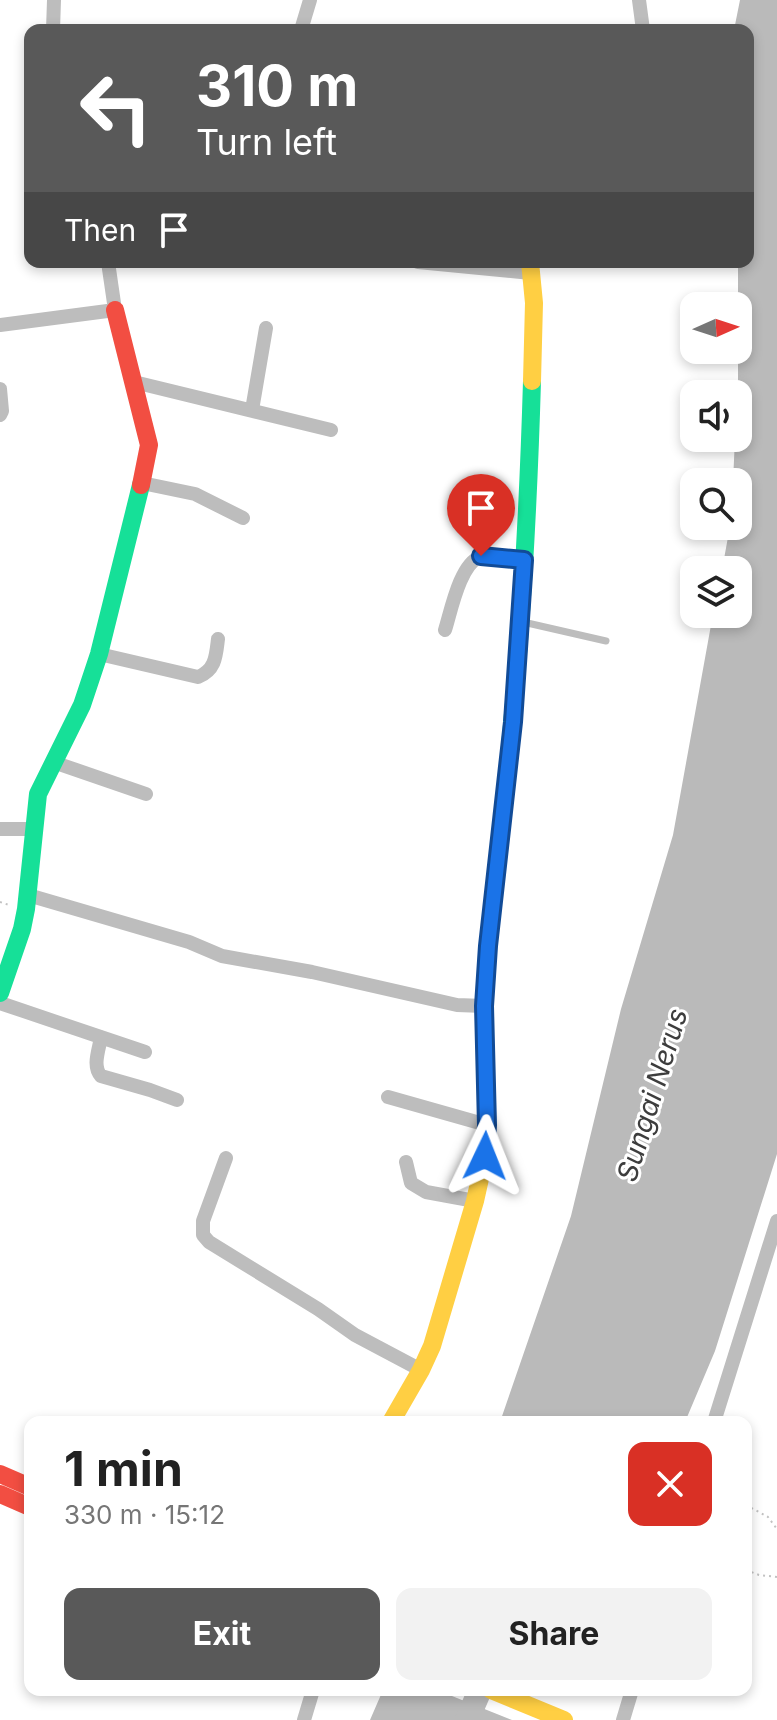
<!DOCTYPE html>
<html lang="en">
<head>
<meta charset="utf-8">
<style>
  :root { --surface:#fff; --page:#f2f2f2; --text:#222; --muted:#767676; --accent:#595959 }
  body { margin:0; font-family:Inter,sans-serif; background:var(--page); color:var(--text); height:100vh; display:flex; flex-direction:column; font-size:30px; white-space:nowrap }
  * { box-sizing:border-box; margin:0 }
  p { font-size:26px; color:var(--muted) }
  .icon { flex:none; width:44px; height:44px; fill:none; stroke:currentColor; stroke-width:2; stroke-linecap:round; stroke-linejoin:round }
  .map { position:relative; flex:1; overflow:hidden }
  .panel { position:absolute; left:24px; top:1416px; width:728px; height:280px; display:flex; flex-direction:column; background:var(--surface); border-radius:16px; box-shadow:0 4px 12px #0003 }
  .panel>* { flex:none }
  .banner { position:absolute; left:24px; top:24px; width:730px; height:244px; border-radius:16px; box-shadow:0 4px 12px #0003; background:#595959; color:#fff; overflow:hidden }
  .needle { width:52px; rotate:87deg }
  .fabs { position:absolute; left:680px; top:292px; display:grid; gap:16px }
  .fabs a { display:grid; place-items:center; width:72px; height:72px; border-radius:16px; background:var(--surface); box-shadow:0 4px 12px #0003; font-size:40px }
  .pin { position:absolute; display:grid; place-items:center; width:68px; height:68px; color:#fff; margin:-82px -34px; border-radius:50% 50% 50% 0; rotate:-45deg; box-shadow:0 0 8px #0007 }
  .pin .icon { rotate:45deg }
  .me { position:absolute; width:88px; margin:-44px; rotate:2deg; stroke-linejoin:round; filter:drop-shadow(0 0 6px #0008) }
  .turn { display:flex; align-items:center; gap:28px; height:168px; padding:0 40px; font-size:36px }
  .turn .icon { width:104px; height:104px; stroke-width:2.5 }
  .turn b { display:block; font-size:56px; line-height:68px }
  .then { display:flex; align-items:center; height:76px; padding:0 40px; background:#0003; gap:16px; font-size:30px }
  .round { display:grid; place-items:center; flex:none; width:84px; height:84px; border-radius:16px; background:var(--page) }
  .head { display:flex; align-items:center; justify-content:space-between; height:136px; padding:0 40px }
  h1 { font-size:48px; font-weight:700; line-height:60px }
  .primary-button { display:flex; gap:16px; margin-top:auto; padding:16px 40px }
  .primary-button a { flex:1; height:92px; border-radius:16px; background:var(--accent); color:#fff; font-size:32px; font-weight:700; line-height:92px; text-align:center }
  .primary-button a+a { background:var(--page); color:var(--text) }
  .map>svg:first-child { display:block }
  .water { fill:#bababa }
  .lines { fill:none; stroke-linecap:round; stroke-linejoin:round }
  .river { stroke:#bababa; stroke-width:24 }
  .path { stroke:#c2c2c2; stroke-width:2; stroke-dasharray:2 4; stroke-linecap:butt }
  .lane { stroke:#bdbdbd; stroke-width:7 }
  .street { stroke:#bdbdbd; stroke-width:14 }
  .fast { stroke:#16e098; stroke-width:18 }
  .slow { stroke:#ffcf43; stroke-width:18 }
  .jam { stroke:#f24e42; stroke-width:18 }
  .route-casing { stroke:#114b97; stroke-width:20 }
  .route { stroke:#1a73e8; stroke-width:14 }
  .labels { text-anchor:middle; stroke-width:6; stroke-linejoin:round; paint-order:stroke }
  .water-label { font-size:28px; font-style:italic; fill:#3d3d3d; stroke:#fff }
</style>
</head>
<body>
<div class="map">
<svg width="777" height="1720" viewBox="0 0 777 1720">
  <rect width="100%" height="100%" fill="#fff"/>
  <!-- water -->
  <path class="water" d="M740,0H777V1154L715,1351L685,1422H500L571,1216L621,1009L673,835L713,614H738V570H722L730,526H738V482H733L735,438H738V262H748V30H734Z
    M383,1690H437L512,1720H370Z"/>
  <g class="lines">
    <!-- river -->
    <path class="river" d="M467,1720L480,1690"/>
    <!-- path -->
    <path class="path" d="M0,902L9,905
      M746,1505L768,1517L777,1529
      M746,1570L759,1575L777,1577"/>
    <!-- lane -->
    <path class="lane" d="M523,622L606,641"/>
    <!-- street -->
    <path class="street" d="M639,0L643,30
      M53,30L54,0
      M301,30L310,0
      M418,262L531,273
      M0,325L115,310L108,262
      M134,382L331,430
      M0,389L2,411L0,415
      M252,410L266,328
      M142,483L195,494L243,518
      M445,630C451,611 460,564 480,557C489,554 513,559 524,560
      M99,654L198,677C216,670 216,655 218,639
      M53,762L146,794
      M0,829H33
      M28,895L189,942L222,956L312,972L457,1005L484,1006
      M0,1003L145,1052
      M101,1037C99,1050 92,1066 101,1076L150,1090L177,1100
      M388,1097L487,1125
      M226,1158L203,1221V1235L209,1242L318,1309L355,1335L421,1370
      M406,1162L411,1183L426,1192L475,1201
      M714,1422L777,1221
      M304,1720L313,1690
      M623,1720L632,1690"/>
    <!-- fast -->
    <path class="fast" d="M505,795C520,657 528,519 532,381
      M0,993L22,929L26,909L38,794L82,705L99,654L141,485"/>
    <!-- slow -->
    <path class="slow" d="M530,262L534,303L532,381
      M391,1422L421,1370L432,1346L475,1201L485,1156L487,1125L484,1006L488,946L505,795
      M491,1690L564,1720"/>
    <!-- jam -->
    <path class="jam" d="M115,310L149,445L141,485
      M0,1474L30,1487
      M0,1494L30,1507"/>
  </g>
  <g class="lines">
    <defs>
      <path id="route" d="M481,556L524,560L513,722L488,946L484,1006L487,1125L485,1156"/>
    </defs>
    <!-- route casing -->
    <use href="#route" class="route-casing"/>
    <!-- route -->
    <use href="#route" class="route"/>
  </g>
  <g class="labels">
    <!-- water labels -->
    <g class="water-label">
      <text transform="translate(652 1095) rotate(-73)" y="10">Sungai Nerus</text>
    </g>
  </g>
</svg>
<div class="fabs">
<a><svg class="needle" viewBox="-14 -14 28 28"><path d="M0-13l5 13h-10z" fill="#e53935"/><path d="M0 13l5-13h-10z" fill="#767676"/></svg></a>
<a><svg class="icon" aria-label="sound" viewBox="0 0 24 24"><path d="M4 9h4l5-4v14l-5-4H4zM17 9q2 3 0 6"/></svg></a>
<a><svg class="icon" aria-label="search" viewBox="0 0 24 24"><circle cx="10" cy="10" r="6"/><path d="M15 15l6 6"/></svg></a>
<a><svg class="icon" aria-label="layers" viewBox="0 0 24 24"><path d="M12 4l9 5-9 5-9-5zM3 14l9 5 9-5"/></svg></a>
</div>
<div class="pin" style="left:481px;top:556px;background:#d93025"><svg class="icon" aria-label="arrive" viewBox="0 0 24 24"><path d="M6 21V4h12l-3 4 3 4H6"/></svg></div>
<svg class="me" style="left:485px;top:1156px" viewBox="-20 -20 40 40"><path d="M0-17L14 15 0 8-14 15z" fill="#1a73e8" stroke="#fff" stroke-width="4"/></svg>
<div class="banner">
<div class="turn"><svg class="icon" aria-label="left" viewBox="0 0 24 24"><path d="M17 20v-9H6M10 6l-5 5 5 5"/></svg><div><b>310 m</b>Turn left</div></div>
<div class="then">Then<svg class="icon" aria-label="arrive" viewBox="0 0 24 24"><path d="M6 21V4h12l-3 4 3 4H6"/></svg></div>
</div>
<section class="panel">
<div class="head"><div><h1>1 min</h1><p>330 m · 15:12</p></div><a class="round" style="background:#d93025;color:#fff"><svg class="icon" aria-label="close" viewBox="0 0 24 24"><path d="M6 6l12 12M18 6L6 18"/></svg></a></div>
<div class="primary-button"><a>Exit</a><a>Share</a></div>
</section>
</div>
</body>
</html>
